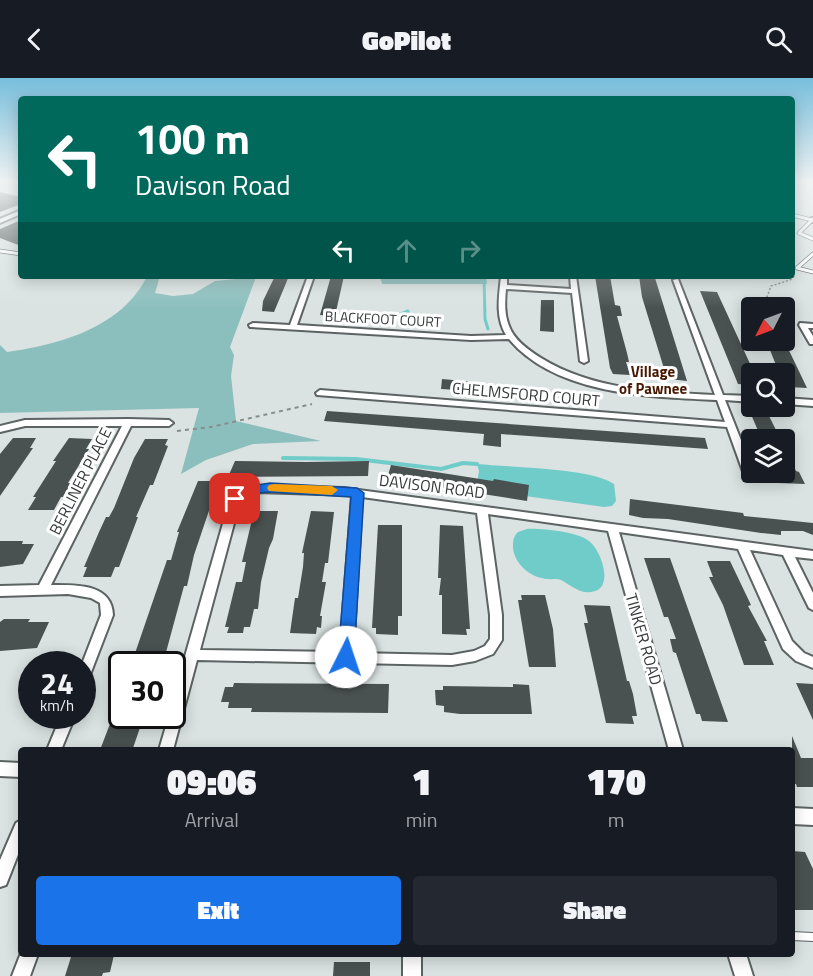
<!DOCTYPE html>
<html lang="en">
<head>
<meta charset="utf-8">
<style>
  :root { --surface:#171b24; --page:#242831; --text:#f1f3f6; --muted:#9ea1a6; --accent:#1a73e8 }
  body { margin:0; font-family:"Titillium Web",sans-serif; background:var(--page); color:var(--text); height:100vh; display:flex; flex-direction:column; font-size:22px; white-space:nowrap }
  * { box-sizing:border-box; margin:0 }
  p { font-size:20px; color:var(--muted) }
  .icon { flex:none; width:33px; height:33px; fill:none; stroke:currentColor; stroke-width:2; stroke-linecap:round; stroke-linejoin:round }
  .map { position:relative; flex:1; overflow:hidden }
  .sheet { position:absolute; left:18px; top:669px; width:777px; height:210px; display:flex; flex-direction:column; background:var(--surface); border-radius:6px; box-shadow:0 3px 15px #0003 }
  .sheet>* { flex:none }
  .guide { position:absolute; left:18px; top:18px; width:777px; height:183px; border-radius:6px; box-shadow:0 3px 15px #0003; background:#00695c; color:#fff; overflow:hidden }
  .needle { width:39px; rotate:228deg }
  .buttons { position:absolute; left:741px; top:219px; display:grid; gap:12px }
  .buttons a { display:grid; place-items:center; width:54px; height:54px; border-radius:6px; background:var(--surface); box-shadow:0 3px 15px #0003; font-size:30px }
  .speed { position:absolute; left:18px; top:573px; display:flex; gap:12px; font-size:30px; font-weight:700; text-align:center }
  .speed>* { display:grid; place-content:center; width:78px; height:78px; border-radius:50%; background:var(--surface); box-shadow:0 3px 15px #0003; line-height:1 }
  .speed small { font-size:15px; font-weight:400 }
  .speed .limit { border:3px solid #111; border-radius:9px; background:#fff; color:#111 }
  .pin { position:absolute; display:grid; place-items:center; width:51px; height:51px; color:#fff; margin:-26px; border-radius:12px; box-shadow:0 3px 9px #0006 }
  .me { position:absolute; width:66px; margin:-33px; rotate:4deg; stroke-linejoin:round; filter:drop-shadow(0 0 4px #0008) }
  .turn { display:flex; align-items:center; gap:21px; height:126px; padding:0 18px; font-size:27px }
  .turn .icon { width:78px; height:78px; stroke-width:2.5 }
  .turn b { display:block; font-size:42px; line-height:51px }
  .lanes { display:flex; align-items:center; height:57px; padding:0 18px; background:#0003; justify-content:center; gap:30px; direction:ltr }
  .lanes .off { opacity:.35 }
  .eta { display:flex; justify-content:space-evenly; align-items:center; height:102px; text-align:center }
  .eta b { font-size:36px; font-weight:800; line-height:42px }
  .button { display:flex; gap:12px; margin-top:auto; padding:12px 18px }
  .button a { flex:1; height:69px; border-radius:6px; background:var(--accent); color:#fff; font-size:24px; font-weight:800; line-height:69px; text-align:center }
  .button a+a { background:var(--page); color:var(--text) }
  header { display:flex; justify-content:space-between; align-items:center; height:78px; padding:0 18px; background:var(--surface); font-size:27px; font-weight:800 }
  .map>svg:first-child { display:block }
  .green { fill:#8bbfbd }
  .water { fill:#70ccc9 }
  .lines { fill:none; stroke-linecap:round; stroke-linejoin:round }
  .stream-far1 { stroke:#70ccc9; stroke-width:3 }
  .stream { stroke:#70ccc9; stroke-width:4 }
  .building { fill:#4a5151 }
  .lane-far1-casing { stroke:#5c6362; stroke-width:4.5 }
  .lane-casing { stroke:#5c6362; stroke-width:10 }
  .street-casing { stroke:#5c6362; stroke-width:4 }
  .path-far1 { stroke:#878d8d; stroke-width:1.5; stroke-dasharray:2 2; stroke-linecap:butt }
  .path { stroke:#878d8d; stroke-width:2; stroke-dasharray:4 4; stroke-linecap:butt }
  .lane-far1 { stroke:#fff; stroke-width:3 }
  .lane { stroke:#fff; stroke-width:8 }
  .street { fill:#fff; fill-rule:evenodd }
  .route { fill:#1a73e8; stroke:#114b97; stroke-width:1.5 }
  .slow { fill:#f59e0b }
  .labels { text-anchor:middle; stroke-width:6; stroke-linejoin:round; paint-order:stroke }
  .far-street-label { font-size:14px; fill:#373a3a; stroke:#fff }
  .far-neighbourhood-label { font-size:15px; font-weight:bold; fill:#481802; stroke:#fff }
  .street-label { font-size:16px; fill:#373a3a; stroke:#fff }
</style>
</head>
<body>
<header><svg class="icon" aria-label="back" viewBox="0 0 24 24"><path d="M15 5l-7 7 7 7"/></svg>GoPilot<svg class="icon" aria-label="search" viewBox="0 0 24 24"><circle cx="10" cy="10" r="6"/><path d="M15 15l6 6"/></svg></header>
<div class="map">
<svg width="813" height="898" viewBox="0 0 813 898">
  <rect width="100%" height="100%" fill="#dae2e2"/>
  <!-- green -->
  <path class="green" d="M147,198H160L155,215L173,218L193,216L215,203L256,199L230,269L234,277L231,298L236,343L321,363L253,366L206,382L181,396L199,330L0,335V267L7,274C59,267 123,249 147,198Z
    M380,198H486L487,206H382Z"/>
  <!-- water -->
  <path class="water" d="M477,386C506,389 593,390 614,406L616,423L612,428L604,429L518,417L477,405L479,393Z
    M527,451C541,450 578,454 589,463C602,473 615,512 591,514C580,516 570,507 561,502C556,500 553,502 548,501C531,500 515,487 513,470C513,463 513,459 518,454Z"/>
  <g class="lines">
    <!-- stream-far1 -->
    <path class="stream-far1" d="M484,198L485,241L488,251
      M380,245L408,233"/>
    <!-- stream -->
    <path class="stream" d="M283,380L356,381L441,391L463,385L477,386"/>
  </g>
  <!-- building -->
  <path class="building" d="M0,114L21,119V126L0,134Z
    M21,142V168L0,160V151Z
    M275,198H289L274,234L262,233L263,223Z
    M331,198H344L335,238L320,237Z
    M595,198H610L615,227L620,228L622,238H617L627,275L629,284H626L630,297L613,296L610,290Z
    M639,198L655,200L687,303L669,301L666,297L642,219Z
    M700,213L717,214L752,290H749L752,295V307L738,306Z
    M541,222H554V254L540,253Z
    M766,262H784L807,310L789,309L784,305V291H780L776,287Z
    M442,301L475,304L474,313L441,311Z
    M327,333L705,360L708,371L501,356V369L483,367L484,356L324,343Z
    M750,334L768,336L781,362H762Z
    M13,360H36L30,370H33L0,418V376Z
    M69,360L92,361L86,371H89L68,405H71L64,419H61L54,432H28L36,419H33L56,383H53Z
    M145,361H168L165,367L168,368L153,407H150L136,439H138L119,489H115L111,499H83L87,489H84L99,454L106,439H109L114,430L134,380Z
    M784,366L796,393L799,394L805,406L778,405L774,394H784Z
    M235,383L306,384L369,383L368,398L228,399Z
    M391,387L493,403L494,401L529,407L527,423L387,401Z
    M198,403H219L194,477L187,508H184L165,578H160L158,584H132L167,482H171L179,454H177Z
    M630,421L743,435L744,438L813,445V457L803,453H781V457L761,455L668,441L643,440L629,437Z
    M254,433H278L273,461L269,470L261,504L258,531H254L250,549H244L243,555H227L229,549H225L236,504H242L246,484H242Z
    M311,433L334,434L328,485H325L322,504H326L320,538H322L321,550L317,549L316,556L290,555L295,520H298L303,489L304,475H302Z
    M378,447H402V538H398V557L376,556V550H372Z
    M440,447L463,448L470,551H466L467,557L442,556V517H439L441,500H438Z
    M0,463H23L22,466H34L23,486L0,489Z
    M644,480H670L728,644L702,643L700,636H696L676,575L673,574L670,561H676L668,539H664Z
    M707,483H730L751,527L748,528L767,563H764L774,587H744L723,527L709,499H713Z
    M521,517H545L553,551L556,589H529L518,522H522Z
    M584,527L610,528L627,603H629L633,616L637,638H632L634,646L606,645L584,545H588Z
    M4,541H30L28,544H49L37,570L0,573V544Z
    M234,605L389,606L388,635L251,634L252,630H228L229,624H221L225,609H233Z
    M796,605L813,606V642Z
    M513,606L529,607L532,636H460L444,634V628L436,627L435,612H443V608L513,609Z
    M113,638H144L133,670L130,672H100Z
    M792,658L801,680H813V709H797L796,706H792Z
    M792,773L805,774L813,791V832H792Z
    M114,877L110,894L103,895L102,898H65L71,879Z
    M334,884H370V898H333Z"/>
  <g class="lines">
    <defs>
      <path id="lane-far1" d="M792,137L812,142
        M813,141L799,155L813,161
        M0,173L21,176
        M797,190L813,176
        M797,190L813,194"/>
      <path id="lane" d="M792,858L813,859"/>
      <path id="street" d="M21,132V136L0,145V141Z
        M812,140H813V144L809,142Z
        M308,198H314L297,247L471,258L506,257C495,239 499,218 501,198H507V207L571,211L570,198H576L588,283L584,285L580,283L572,215L506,211C505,223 504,236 509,248C514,262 528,272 541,280C593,312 655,314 715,317L673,202L678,201L723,317L752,318V324L725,322L752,390V394L755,399L750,402L745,399L727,349L317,317L316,315L320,312L725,344L717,322C650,319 556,317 509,261L471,262L250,249L249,247L253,245L290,247Z
        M800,245L813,246V250H808L813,258V266H810L799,247Z
        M784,320L813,322V328L784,326Z
        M128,341L169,342L173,345L169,348H131L51,507C75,507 112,505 113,537L88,602L87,606L82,608V586L101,537L100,525L91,520L68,516L0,518V508L39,507L122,348H25L0,354V348L25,342Z
        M255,408L344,410L813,473V481L795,479L813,515V532L809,530L783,477L750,472L792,563L804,575L813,579V590L796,583L783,571L738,471L619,454L683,672H669L608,453L488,436L502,537V562L493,576L475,583L452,587L197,582L173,672H159L169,638H172V624L230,421L231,419ZM256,414L352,417L340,574L200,572L240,423ZM362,419L477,435L490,537V561L485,568L474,573L452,577L353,575Z
        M61,638H75L61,672H47Z
        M0,684L21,685V699L0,698Z
        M792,730L813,731V747L792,746Z
        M21,742V769L6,807L0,809V782L16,745Z
        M21,875V876H38L30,898H12Z
        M403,876H421V898H403Z
        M728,876H746L753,898H735Z"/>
    </defs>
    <!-- lane-far1 casing -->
    <use href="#lane-far1" class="lane-far1-casing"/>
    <!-- lane casing -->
    <use href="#lane" class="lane-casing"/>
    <!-- street casing -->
    <use href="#street" class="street-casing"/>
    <!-- path-far1 -->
    <path class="path-far1" d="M773,230L767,219L771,208L790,202L796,197"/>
    <!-- path -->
    <path class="path" d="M177,353L211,349L312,326"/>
    <!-- lane-far1 -->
    <use href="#lane-far1" class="lane-far1"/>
    <!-- lane -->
    <use href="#lane" class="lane"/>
    <!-- street -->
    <use href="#street" class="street"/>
  </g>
  <!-- sky -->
  <linearGradient id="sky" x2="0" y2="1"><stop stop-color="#78bedc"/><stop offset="0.45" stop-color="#eef2f2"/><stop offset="1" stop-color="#eef2f2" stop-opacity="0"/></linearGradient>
  <rect width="813" height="230" fill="url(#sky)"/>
  <!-- route -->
  <path class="route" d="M270,405L357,410L364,415L354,579L352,583L346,586L340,583L338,579L351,419L270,414L258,415L235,426L229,421L251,408Z"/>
  <!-- slow -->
  <path class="slow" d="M274,406L332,408L338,412L332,417L269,413L267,410L269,407Z"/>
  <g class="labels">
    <!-- far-street labels -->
    <g class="far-street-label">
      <text transform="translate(383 241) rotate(3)" y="5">BLACKFOOT COURT</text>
    </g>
    <!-- far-neighbourhood labels -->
    <g class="far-neighbourhood-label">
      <text x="653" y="299">Village<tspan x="653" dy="17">of Pawnee</tspan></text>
    </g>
    <!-- street labels -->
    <g class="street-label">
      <text transform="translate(526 316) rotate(5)" y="6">CHELMSFORD COURT</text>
      <text transform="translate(80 403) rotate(-63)" y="6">BERLINER PLACE</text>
      <text transform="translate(432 408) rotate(7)" y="6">DAVISON ROAD</text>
      <text transform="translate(644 561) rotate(74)" y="6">TINKER ROAD</text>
    </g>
  </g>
</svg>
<div class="buttons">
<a><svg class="needle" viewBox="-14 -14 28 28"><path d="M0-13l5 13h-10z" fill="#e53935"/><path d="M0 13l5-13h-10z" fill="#9ea1a6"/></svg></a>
<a><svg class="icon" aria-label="search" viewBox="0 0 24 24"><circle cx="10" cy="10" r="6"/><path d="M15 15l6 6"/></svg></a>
<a><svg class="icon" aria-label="layers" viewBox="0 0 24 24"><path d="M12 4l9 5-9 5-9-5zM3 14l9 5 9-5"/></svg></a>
</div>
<div class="speed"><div>24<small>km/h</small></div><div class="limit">30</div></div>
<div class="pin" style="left:235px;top:421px;background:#d93025"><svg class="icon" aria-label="arrive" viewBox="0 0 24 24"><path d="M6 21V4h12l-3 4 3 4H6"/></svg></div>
<svg class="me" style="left:346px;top:579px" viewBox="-20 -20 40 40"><circle r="19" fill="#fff"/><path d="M0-13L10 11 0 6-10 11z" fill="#1a73e8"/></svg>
<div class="guide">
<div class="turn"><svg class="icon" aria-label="left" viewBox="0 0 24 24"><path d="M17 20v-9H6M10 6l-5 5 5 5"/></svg><div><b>100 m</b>Davison Road</div></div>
<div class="lanes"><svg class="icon" aria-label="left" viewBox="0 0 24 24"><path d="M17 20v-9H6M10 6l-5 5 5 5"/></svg><svg class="icon off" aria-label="ahead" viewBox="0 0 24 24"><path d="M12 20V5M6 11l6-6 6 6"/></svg><svg class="icon off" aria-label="right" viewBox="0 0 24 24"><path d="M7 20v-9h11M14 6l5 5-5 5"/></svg></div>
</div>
<section class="sheet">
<div class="eta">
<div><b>09:06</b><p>Arrival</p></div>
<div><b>1</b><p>min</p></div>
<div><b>170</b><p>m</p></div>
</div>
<div class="button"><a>Exit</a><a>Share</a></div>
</section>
</div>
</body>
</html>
